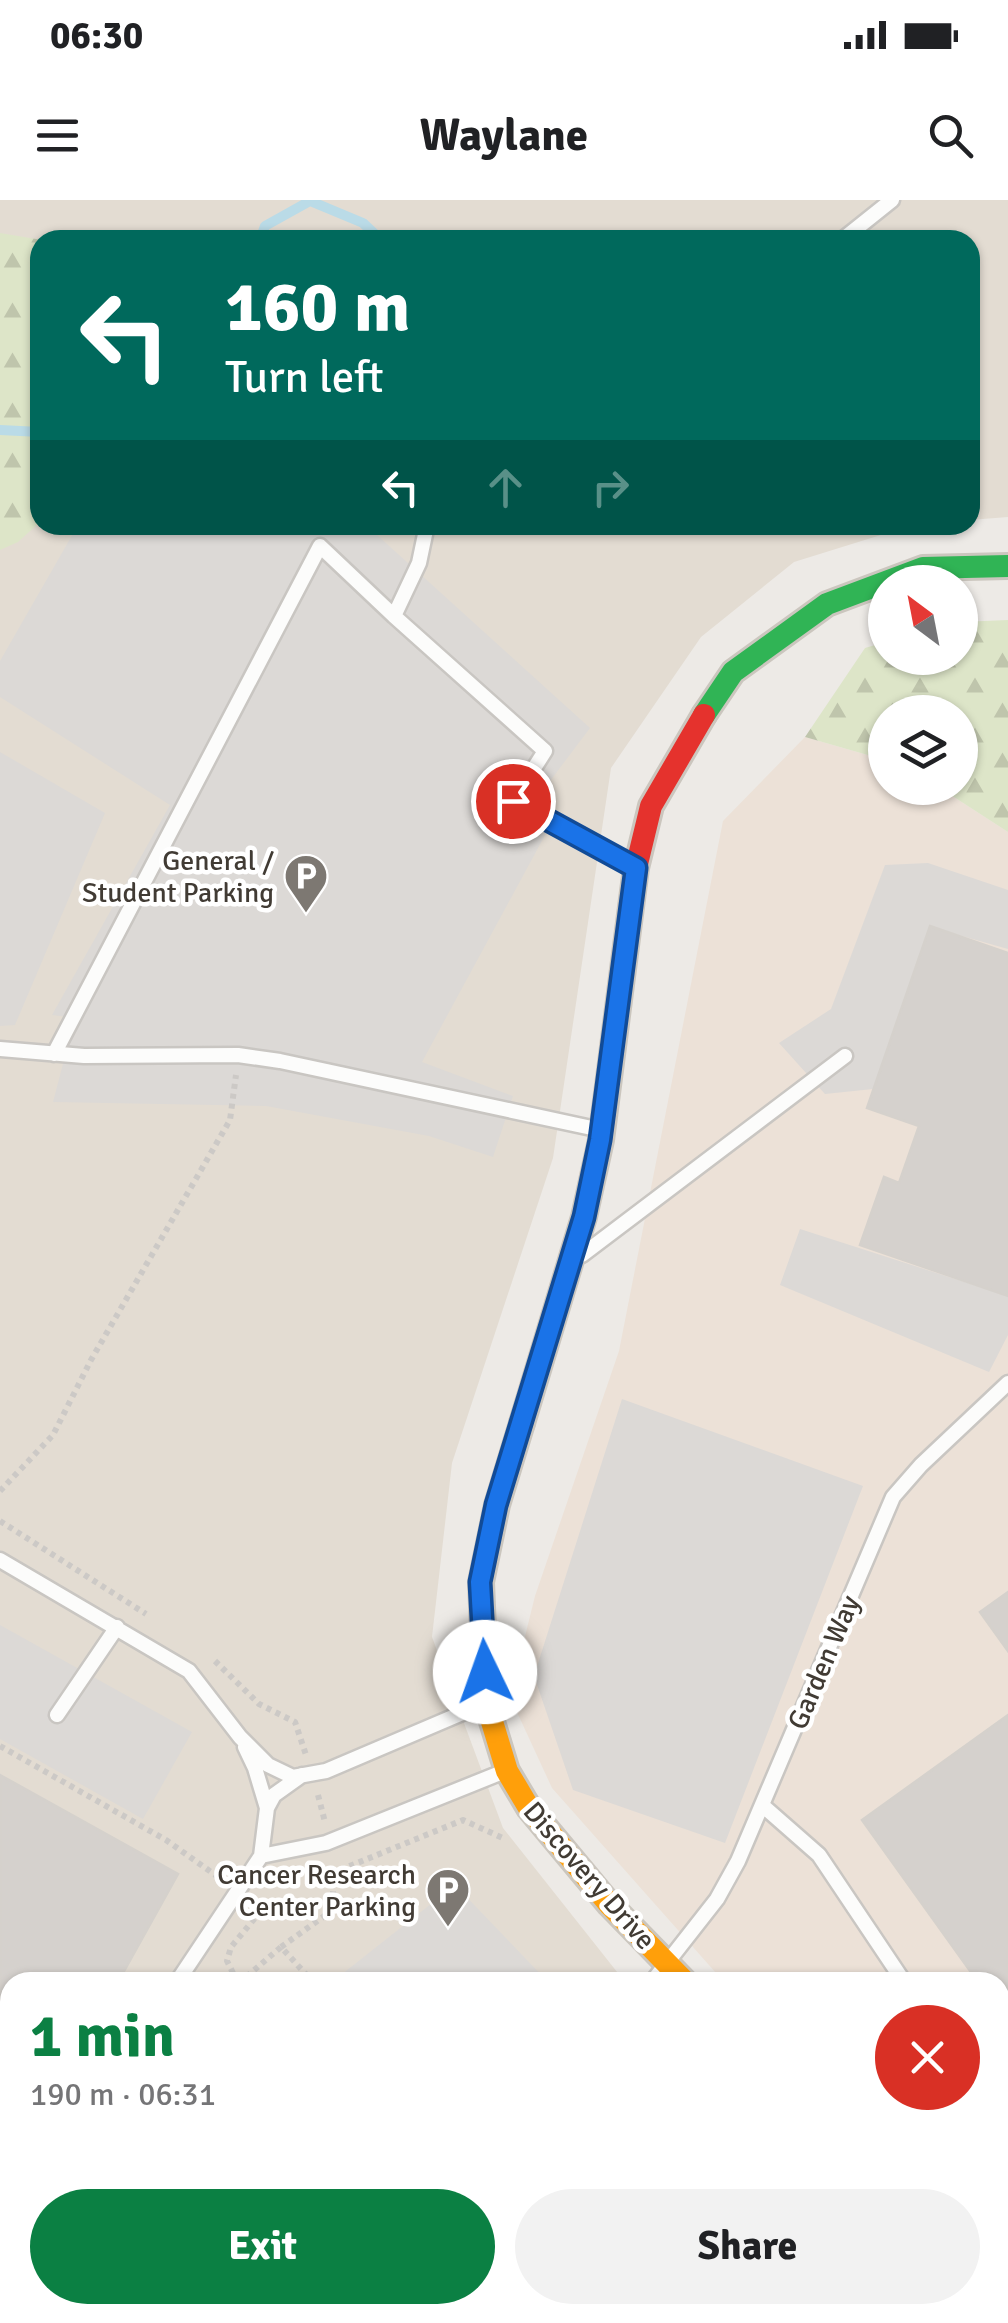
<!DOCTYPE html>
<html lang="en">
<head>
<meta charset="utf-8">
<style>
  :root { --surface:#fff; --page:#f2f2f2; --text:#202124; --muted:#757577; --accent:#0b8043 }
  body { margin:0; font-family:Signika,sans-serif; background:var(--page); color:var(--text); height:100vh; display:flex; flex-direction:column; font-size:38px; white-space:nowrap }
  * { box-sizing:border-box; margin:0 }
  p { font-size:32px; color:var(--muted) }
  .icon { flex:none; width:55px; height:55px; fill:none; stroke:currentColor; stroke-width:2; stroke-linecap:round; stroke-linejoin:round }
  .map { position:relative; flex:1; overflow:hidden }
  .side { position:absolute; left:0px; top:1772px; width:1010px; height:352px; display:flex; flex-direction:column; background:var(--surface); border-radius:30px 30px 0 0; box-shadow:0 2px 8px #0004 }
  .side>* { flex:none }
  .top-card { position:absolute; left:30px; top:30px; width:950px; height:305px; border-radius:30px; box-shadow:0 2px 8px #0004; background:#00695c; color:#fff; overflow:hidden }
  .needle { width:65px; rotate:328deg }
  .tools { position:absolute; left:868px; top:365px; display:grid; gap:20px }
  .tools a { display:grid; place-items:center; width:110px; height:110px; border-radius:50%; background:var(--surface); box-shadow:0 2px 8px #0004; font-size:50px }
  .pin { position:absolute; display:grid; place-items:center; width:85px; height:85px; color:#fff; margin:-42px; border:5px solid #fff; border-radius:50%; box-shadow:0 2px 10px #0007 }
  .me { position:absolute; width:110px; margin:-55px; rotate:357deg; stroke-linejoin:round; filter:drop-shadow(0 0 8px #0008) }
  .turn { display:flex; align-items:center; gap:35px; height:210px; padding:0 30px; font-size:45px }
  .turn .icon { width:130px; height:130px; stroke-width:2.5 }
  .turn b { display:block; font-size:70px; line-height:85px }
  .lanes { display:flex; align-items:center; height:95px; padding:0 30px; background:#0003; justify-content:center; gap:50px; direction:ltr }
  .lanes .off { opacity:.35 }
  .round { display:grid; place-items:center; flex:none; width:105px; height:105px; border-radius:52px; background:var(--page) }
  .head { display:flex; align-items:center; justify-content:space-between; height:170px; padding:0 30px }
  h1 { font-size:60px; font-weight:700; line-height:75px; color:var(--accent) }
  .primary-button { display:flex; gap:20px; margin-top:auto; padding:20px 30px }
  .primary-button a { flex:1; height:115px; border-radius:60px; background:var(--accent); color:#fff; font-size:40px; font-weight:700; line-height:115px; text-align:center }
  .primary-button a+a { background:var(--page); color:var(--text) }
  .status { display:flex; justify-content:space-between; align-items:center; height:70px; padding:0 50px; background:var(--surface); direction:ltr }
  .status svg { height:28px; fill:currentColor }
  header { display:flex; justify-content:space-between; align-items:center; height:130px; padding:0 30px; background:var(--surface); font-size:45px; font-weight:700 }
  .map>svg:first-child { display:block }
  .commercial { fill:#ece1d7 }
  .education { fill:#e3dcd2 }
  .forest { fill:url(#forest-firs) }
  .parking { fill:#dcd9d6 }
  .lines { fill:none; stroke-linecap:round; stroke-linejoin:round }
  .stream { stroke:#badbe7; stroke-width:10 }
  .building { fill:#d5d1cd; stroke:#d5d1cc; stroke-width:2.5 }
  .lane-casing { stroke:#c9c6c2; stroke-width:19 }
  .street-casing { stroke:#c9c6c2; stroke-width:32 }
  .fast-casing { stroke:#cbc6be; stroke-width:28 }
  .slow-casing { stroke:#cbc6be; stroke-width:28 }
  .jam-casing { stroke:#cbc6be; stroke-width:28 }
  .path { stroke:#ccc9c6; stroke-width:6; stroke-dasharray:5 5; stroke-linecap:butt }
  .lane { stroke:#fcfcfb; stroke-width:14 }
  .street { stroke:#fcfcfb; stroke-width:28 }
  .fast { stroke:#30b455; stroke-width:22 }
  .slow { stroke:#ff9f0a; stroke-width:22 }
  .jam { stroke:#e5322d; stroke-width:22 }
  .route-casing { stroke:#114b97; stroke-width:25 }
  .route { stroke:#1a73e8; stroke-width:18 }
  .labels { text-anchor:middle; stroke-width:9; stroke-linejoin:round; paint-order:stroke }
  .poi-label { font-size:28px; fill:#413b34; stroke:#fff; text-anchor:end }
  .street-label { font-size:28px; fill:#413b34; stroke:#fff }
</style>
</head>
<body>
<div class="status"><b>06:30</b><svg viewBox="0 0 49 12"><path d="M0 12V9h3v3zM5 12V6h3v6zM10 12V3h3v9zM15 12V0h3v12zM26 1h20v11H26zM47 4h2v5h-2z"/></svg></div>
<header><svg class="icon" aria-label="menu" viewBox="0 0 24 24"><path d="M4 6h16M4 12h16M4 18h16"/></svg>Waylane<svg class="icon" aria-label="search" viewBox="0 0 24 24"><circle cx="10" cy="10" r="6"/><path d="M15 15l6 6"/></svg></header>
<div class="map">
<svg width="1008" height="2123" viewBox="0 0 1008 2123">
  <defs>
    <pattern id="forest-firs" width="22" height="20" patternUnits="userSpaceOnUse" patternTransform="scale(2.5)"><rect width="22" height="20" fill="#dde5c8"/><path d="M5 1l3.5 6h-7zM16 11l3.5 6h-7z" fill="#bfc5ac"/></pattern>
  </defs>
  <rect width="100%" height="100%" fill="#edeae6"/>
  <!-- commercial -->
  <path class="commercial" d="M805,537L885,560V588H940L1008,632V2123H958L955,2115H1000V1782H724L552,1588L510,1497L535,1396L619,1151L723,621Z"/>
  <!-- education -->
  <path class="education" d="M0,0H1008V317L970,320V40H40V325H913L794,362L701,437L611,568L553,958L452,1263L432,1437L503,1628L625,1782H10V2115H856L859,2123H22L0,2110Z"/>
  <!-- forest -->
  <path class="forest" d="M0,33L42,40L40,322L18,342L0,350Z
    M1008,420V632L940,588H960V512H885V560L805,537L865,448L885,442V458H960V422Z"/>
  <!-- parking -->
  <path class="parking" d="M78,325H366L590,528L544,589L557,613L422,862L513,896L493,957L429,936L266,906L53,902L75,818L52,815L170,605L0,497V461Z
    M0,552L105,613L15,825L0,826Z
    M928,663L1008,690V749L930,727L873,889L825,894L779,843L831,809L885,665Z
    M800,1029L1008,1096V1135L989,1172L780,1085Z
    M622,1199L863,1286L725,1643L573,1590L534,1476Z
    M0,1425L192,1532L143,1619L0,1539Z
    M455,1685L548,1782H332Z
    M582,2115H802L806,2123H587Z"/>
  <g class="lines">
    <!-- stream -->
    <path class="stream" d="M260,40L265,26L310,1L363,23L381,40
      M0,230L40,232"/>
  </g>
  <!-- building -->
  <path class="building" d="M930,726L1008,753V1096L860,1045L884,977L899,983L919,926L867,908Z
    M1008,1392V1451L980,1412Z
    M1008,1515V1825L1000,1813V1782H978L862,1620Z
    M0,1575L178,1674L118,1782H10V1852L0,1846Z
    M180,2115H357L355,2118L363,2123H178Z"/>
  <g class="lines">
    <defs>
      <path id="lane" d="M842,40L892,0
        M427,325L419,363L394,416L545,551L513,601L632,666
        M0,849L84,856L238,855L280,861L601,930
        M54,854L320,346L394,416
        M582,1055L845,856
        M0,1360L189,1471L240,1537L268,1565L293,1577L326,1571L481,1505
        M57,1515L117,1427
        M762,1605L819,1655L904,1782
        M267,1608L274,1595L302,1575
        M261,1656L326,1643L505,1571
        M177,1782L261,1656L267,1608L255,1568L245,1547
        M652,1782L717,1699L738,1661L893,1297L921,1265L1008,1183
        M1000,1924L1008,1931
        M0,1933L10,1939
        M481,2115L490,2123"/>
      <path id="street" d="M910,2115L913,2123"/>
      <path id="fast" d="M704,515L733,472L827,404L923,368L1008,366"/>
      <path id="slow" d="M522,1223L497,1305L481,1382L486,1502L507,1571L529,1608L609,1704L685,1782"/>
      <path id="jam" d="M522,1223L584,1017L601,940L636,668L651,606L704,515"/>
    </defs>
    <!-- lane casing -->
    <use href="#lane" class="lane-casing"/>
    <!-- street casing -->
    <use href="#street" class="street-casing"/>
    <!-- fast casing -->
    <use href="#fast" class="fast-casing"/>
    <!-- slow casing -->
    <use href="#slow" class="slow-casing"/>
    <!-- jam casing -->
    <use href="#jam" class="jam-casing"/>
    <!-- path -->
    <path class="path" d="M0,1291L53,1235L91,1160L230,920L236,875
      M0,1321L146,1414
      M215,1461L259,1504L295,1522L306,1555
      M0,1546L166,1640L221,1679
      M318,1595L325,1622
      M249,1711L255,1718L231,1747L227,1761L233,1773L245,1778L281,1747L313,1782
      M281,1747L337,1707L333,1692L335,1672L463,1620L505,1639
      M433,2115L444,2123
      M572,2115L578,2123"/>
    <!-- lane -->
    <use href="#lane" class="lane"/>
    <!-- street -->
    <use href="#street" class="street"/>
    <!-- fast -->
    <use href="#fast" class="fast"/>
    <!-- slow -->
    <use href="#slow" class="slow"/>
    <!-- jam -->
    <use href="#jam" class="jam"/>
  </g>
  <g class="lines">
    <defs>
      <path id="route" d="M485,1472L480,1382L496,1305L584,1017L600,940L636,668L513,601"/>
    </defs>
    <!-- route casing -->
    <use href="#route" class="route-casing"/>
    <!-- route -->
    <use href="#route" class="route"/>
  </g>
  <!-- icons -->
  <defs>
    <symbol id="parking-pin" viewBox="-11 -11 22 30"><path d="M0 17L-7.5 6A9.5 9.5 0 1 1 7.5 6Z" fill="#7d7872" stroke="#fff"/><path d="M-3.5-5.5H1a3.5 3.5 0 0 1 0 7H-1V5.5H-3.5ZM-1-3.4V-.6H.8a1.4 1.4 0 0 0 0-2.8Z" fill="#fff"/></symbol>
  </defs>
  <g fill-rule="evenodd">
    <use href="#parking-pin" x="281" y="651" width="50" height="68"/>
    <use href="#parking-pin" x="423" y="1665" width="50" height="68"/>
  </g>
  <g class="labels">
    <!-- poi labels -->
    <g class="poi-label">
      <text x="274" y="670">General /<tspan x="274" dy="32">Student Parking</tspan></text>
      <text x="416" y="1684">Cancer Research<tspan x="416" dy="32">Center Parking</tspan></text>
    </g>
    <!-- street labels -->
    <g class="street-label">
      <text transform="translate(823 1462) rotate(-67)" y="10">Garden Way</text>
      <text transform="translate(590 1675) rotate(49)" y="10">Discovery Drive</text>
    </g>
  </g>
</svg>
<div class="tools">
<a><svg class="needle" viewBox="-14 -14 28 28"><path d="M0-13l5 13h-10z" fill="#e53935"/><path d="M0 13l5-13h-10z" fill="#757577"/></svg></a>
<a><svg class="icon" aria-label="layers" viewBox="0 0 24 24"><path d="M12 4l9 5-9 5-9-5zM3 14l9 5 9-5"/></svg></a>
</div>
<div class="pin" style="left:513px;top:601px;background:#d93025"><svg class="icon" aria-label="arrive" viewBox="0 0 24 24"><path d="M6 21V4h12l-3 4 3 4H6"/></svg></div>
<svg class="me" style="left:485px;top:1472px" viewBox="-20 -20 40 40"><circle r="19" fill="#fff"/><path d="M0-13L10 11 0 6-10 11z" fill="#1a73e8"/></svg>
<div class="top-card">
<div class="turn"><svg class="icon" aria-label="left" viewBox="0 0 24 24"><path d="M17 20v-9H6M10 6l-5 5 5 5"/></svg><div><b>160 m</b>Turn left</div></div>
<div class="lanes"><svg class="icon" aria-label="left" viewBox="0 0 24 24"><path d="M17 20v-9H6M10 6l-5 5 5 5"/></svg><svg class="icon off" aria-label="ahead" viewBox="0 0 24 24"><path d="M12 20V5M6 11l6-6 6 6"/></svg><svg class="icon off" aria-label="right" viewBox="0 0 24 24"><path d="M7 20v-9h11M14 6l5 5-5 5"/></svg></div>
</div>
<section class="side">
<div class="head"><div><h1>1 min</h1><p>190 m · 06:31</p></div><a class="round" style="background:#d93025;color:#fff"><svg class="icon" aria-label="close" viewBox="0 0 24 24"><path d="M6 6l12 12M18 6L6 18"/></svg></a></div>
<div class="primary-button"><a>Exit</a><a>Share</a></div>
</section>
</div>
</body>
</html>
